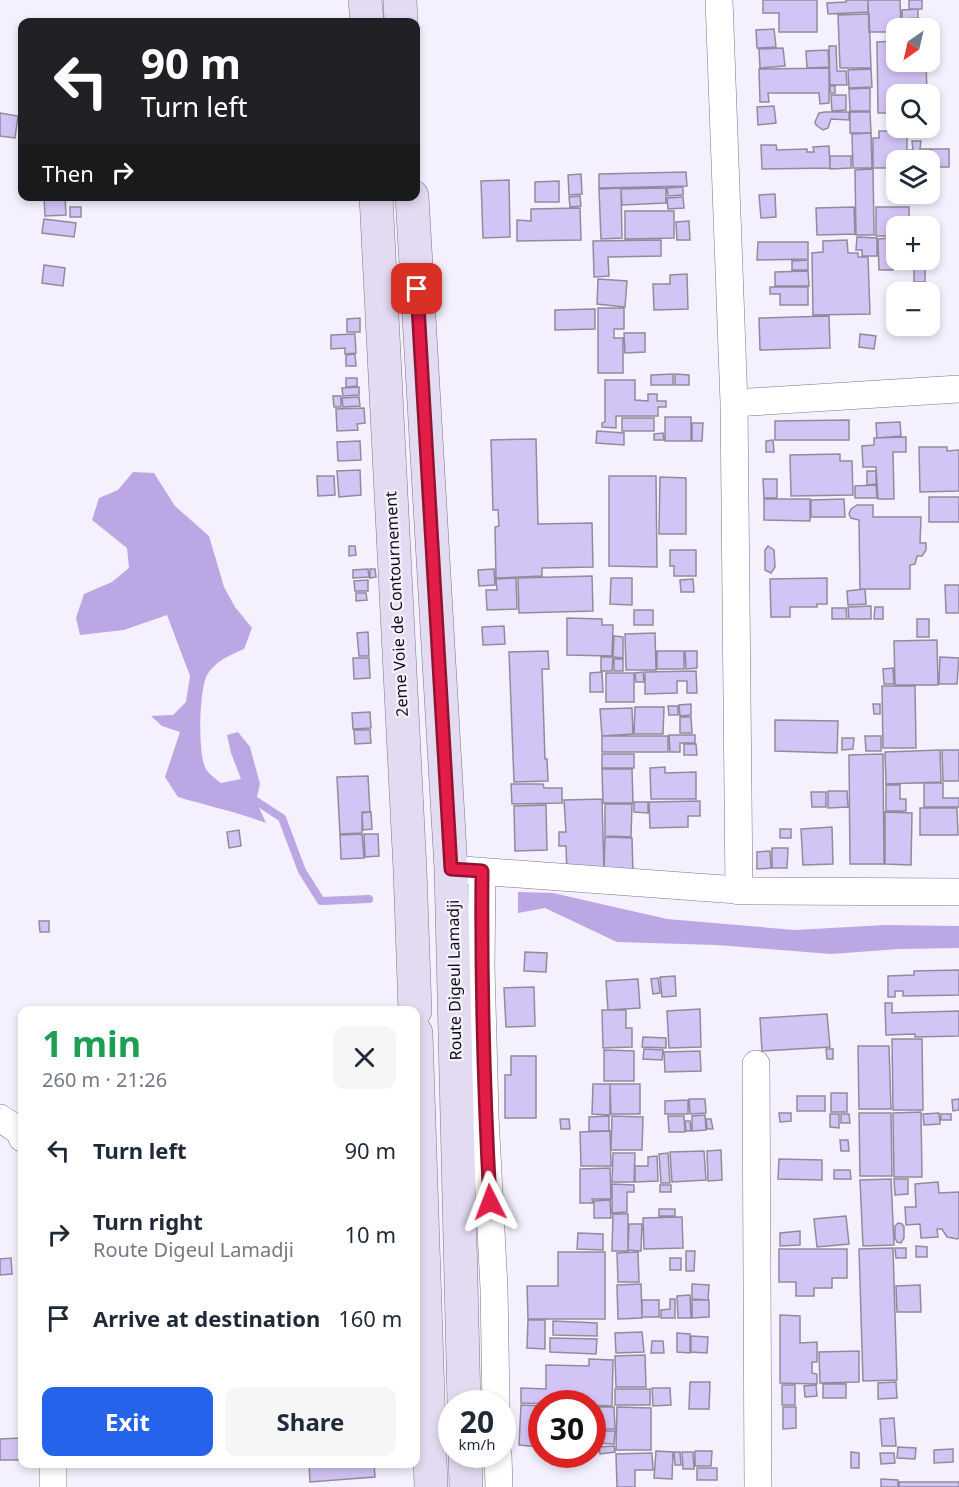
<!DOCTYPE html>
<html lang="en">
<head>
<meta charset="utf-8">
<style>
  :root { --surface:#fff; --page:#f6f6f7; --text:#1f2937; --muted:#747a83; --accent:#2563eb }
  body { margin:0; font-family:"Noto Sans",sans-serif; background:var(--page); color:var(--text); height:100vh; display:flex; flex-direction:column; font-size:22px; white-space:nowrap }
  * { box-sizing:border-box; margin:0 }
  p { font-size:20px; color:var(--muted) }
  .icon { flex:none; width:33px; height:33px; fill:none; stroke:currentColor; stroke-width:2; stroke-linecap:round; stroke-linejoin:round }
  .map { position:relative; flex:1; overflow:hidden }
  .drawer { position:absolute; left:18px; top:1006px; width:402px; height:462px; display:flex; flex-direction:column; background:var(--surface); border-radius:12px; box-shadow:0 3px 9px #0003 }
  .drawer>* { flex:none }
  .hud { position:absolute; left:18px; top:18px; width:402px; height:183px; border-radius:12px; box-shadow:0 3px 9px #0003; background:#202124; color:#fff; overflow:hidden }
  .needle { width:39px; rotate:214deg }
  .controls { position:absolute; left:886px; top:18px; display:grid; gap:12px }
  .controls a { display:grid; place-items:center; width:54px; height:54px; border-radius:12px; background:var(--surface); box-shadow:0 3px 9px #0003; font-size:30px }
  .speed { position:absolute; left:438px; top:1390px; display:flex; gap:12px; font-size:30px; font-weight:700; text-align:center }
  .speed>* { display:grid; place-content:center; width:78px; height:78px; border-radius:50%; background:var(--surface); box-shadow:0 3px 9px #0003; line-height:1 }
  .speed small { font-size:15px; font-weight:400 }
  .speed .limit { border:9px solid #d22; background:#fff; color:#111 }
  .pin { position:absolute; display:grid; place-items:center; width:51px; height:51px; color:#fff; margin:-26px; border-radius:12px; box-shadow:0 3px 9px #0006 }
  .me { position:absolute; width:66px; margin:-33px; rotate:357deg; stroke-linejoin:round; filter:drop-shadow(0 0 4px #0008) }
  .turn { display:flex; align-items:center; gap:21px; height:126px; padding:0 24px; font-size:27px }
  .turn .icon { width:78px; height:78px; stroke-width:2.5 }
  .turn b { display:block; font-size:42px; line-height:51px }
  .then { display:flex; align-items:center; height:57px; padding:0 24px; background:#0003; gap:12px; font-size:22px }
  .round { display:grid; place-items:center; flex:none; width:63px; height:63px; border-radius:12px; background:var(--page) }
  .head { display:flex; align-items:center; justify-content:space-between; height:102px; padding:0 24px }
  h1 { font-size:36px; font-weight:700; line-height:45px; color:#1e9e55 }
  .primary-button { display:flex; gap:12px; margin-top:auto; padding:12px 24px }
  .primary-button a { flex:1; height:69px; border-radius:12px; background:var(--accent); color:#fff; font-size:24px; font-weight:700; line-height:69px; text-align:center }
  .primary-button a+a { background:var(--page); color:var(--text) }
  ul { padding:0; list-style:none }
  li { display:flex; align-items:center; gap:18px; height:84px; padding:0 24px }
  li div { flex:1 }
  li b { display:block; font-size:22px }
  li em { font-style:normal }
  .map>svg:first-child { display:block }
  .water { fill:#baa7e4 }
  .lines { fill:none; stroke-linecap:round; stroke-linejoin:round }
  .stream { stroke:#baa7e4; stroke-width:8 }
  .building { fill:#d3c4f6; stroke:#908c9b; stroke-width:1.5 }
  .street-casing { stroke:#7a7685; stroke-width:28 }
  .secondary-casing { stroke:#7a7685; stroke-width:34 }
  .street { stroke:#fff; stroke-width:27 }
  .secondary { stroke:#e3dbf2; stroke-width:33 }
  .route-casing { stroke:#92132f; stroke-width:15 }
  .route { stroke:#e11d48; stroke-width:10 }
  .labels { text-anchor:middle; stroke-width:4.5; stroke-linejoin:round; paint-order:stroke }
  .street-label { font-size:16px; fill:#0e0c11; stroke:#f4f0fe }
</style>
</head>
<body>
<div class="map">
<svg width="959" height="1487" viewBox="0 0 959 1487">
  <rect width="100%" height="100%" fill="#f4f0fe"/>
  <!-- water -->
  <path class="water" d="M133,472L154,473L175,506L209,536L224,587L235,607L252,628L244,649C230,655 215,661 207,675C199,691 198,751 205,767C207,773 216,779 221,783L241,779L231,753L227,735L238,732L250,747L260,784L256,801L266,823C237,812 208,806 178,797L165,777L180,732L162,726L151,716L173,715L186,702L190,676L167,615L124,630L80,635L76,618L84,594L112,582L129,568L127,548L92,520L99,498L118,490Z
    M518,892L553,893L667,919L795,930L885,925L959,926V948L899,949L831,954L717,945L617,942L545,908L518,913Z"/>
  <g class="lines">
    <!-- stream -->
    <path class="stream" d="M256,801L282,818L302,871L321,901L369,899"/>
  </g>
  <!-- building -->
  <path class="building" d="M763,0H817V32H779V13H763Z
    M846,0H868V12L828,14L827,3L846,2Z
    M868,0H900L901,28H897V32H869Z
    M909,0H922V9H909Z
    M918,9V18L902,19V10Z
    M869,14L871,68H840L838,15Z
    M907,22H925L924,28H907Z
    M774,29L776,47L757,48L756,30Z
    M935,35L936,53H930V36Z
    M897,41V62H926L927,94H897V113H878L877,42Z
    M829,46H836L837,71H846L847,85H830Z
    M783,48L785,66L760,68L759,49Z
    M828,50L829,67L807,68L806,51Z
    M829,68V103L820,104L819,93H768L769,102H760L759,69Z
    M871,69L872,87L849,88L848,70Z
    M830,86H835V93H830Z
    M870,88V111H850L849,89Z
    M831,95H846V110L832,111Z
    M774,106L776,123L758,125L757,107Z
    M825,112H849V120L831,119L828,128L823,130L816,125L815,122L819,113Z
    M850,112H870L871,133H850Z
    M0,113L18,116L15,138L0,136Z
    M930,126H934V133L913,132V128H930Z
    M879,131H907V160H897V168H873V138H879Z
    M871,133L872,168H853L852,134Z
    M912,141H921L920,149H930V160H909V150H913Z
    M761,145H776L777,150L807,149V152H814L813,147L829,146L830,168L762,169Z
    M931,149H949V167H931Z
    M830,156H851V168L830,169Z
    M873,169L874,235H856L855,170Z
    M686,172L687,186L599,188V174Z
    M581,174L582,194L569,195L568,175Z
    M509,180L510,237L483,238L481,181Z
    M559,181V202H535V182Z
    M683,187V195L668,196L667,188Z
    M621,188L622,238L601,239L599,189Z
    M666,188V203L622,205L621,189Z
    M775,194L776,217L761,218L759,195Z
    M44,196H65L66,215L45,216Z
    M580,196L581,206L570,207L569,197Z
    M683,197L684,208L668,209L667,198Z
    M70,207H81V217H70Z
    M854,207L855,234L817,235L816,208Z
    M876,207H909V226H897V236H876Z
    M580,208L581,240L517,241V220L531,221V209Z
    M625,211H674V238L625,239Z
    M44,219L76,223L74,237L42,233Z
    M689,221L690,240H677L676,222Z
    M929,224V226H912L911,225Z
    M857,237L877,238V256H862V250H856Z
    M891,238L893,270H879L878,239Z
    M892,238H897V250L893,251Z
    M661,240V256L608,257L609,276L594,277L593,241Z
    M847,240L848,253H858V257H868L870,314L813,315L812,253L823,252V241Z
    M758,242H808V259L757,260Z
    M808,260V270H792V261Z
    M910,260H930V267H910Z
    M44,265L65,268L63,286L42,283Z
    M925,268V282H914V269Z
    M808,271L809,286H775V272Z
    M687,274L688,309L654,310L653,284H670V275Z
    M598,279L627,281L625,307L597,304Z
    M770,287H808V305H780V294H770Z
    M598,308H624V329H614V338H623V373H598Z
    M595,309V329L555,330V310Z
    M829,316L830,348L760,350L759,318Z
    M360,318V332H347V319Z
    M624,333H645V352L625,353Z
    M355,334L356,353L345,354V348L331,349V335Z
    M860,334L876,336L874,349L859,347Z
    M355,354L356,366H346V355Z
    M673,374V385H651V375Z
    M675,374L689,375V385H675Z
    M346,378H357V386L346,387Z
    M605,380H635V400L648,401V394H657V401H666V407H658V416H616V428L602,427V423L605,422Z
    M359,387V395L343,396L342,388Z
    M333,396H341V407H334Z
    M359,397L360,406L343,407L342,398Z
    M364,408L365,423L357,424L358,430L337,431L336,409Z
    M665,417H691V441H665Z
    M622,418H654V431H622Z
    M849,420V440H775V421Z
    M900,422L901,436L877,438L876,423Z
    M692,423H703L702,441H692Z
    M597,431L624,433V445L596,443Z
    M663,433L664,440H654V434Z
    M906,437V452H893L894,499H878L876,467H863L862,446L874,445V438Z
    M536,439L538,524L592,523L593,567L542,568V576L496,578L495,527L499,526L498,510H493L491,440Z
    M773,440L774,452H766V441Z
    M360,441L361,460L338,461L337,442Z
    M919,447H947V451L959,450V491L920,492Z
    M840,454V461H852L853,495L791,496L790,455Z
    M360,470L361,495L339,497L337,471Z
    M867,471H876V484L867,485Z
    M317,476H334L335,495L318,496Z
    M609,476H656L657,567L609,566Z
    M660,477L686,478V534H659Z
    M763,479H777V498H764Z
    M876,485L877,498H855V486Z
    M929,497H959V522H929Z
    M764,499H810V521L764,520Z
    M844,499L845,517H811V500Z
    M857,505H873V517H921L920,543H926V550L922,556H917L915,564L910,565V589H860L859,520L851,518L849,514L851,509Z
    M349,546H355L356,555L349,556Z
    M768,546L774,550L775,567L771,573L765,570V550Z
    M670,550H696V576H674V566H670Z
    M368,569L369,577L353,578V570Z
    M370,569H375L376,577L370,578Z
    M494,569L495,585L479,586L478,570Z
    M592,576L593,611L519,613L518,578Z
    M516,578L517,609L487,610L486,590H497L496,579Z
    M611,578H632V605L610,604Z
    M827,578V604H817V607H790V617H771L770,579Z
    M693,579L694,592H681L680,580Z
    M368,580V591H355L354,581Z
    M945,585H959V613H946Z
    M865,589L866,604L848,605L847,591Z
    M356,593H366L367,600L356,601Z
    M871,606V619H849L848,607Z
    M875,607H883V619H874Z
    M832,608H846L847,619H832Z
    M634,610H653V625H634Z
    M567,618L602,619V625H613L612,656L567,655Z
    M917,619H929V637H917Z
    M504,626L505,644L483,645L482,627Z
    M368,632L369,656H359L357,633Z
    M655,633L656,670H626L625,634Z
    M614,636L623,637V658L613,657Z
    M937,640L938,685H895L894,641Z
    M548,651L549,669H542L545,759H547L548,781L514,782L509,652Z
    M657,651H684V669H657Z
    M685,651H697V668L686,669Z
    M601,657H613L612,671H601Z
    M940,657L959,658L957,684H939Z
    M353,658H369L370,678L354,679Z
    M614,659H623V671H614Z
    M893,668L894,684H884L883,669Z
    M696,671L697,693H687V681H677V693L645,694V672Z
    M602,672L603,692H590V673Z
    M643,672L644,682H636L635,673Z
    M606,673H634V702H606Z
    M882,686H915L916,748H883Z
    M691,704V715L680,716L679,705Z
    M873,704H880V714H874Z
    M668,706H678V715H669Z
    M635,707H664L663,734H634Z
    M632,708L633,734L602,736L600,709Z
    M370,712L371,728L353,729L352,713Z
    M680,717H691L692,733H680Z
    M775,720L838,721L837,753L775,751Z
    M354,730H370L371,743L355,744Z
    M669,735H695V743H680V752H670Z
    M602,736H668V752H602Z
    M865,736H881V751H866Z
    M842,738H854L853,749L842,750Z
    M684,744H696L697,755H684Z
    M940,750L941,782L886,784L885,752Z
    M942,750H959V781H943Z
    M602,754H634V768H602Z
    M883,754L884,864H850L849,755Z
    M665,767V773L696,772V799H651L650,768Z
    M602,769H632L633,803H603Z
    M368,776L370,812H362V833L340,834L337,777Z
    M924,783H943V798H959V807H924Z
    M511,784H543L544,788H562V803L512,804Z
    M886,785H900V799H906V811H886Z
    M828,791H847L848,807L828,808Z
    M811,792H826V807H812Z
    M602,799L604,872L567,873L566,846H559V832H566L564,800Z
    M700,801V816H688V827L650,828L649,802Z
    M634,802H648V813L634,812Z
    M605,804H632L631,837L605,836Z
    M546,805L547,850L515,851L514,806Z
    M920,808H957L958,835H920Z
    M371,812L372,829L363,830L362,813Z
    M885,812L912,813L911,865L885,864Z
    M832,827L833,864L803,865L801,829Z
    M780,829H791V838H780Z
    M239,830L241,846L229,848L227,832Z
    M362,834L364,858L341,859L340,835Z
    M364,834H378L379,856L365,857Z
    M605,837L632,838L633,873L604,872Z
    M772,848H788L787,868H772Z
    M770,851L771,868L757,869V852Z
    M39,921H49V932H40Z
    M525,952L547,953L546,972L524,971Z
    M959,970V995L903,996V991H895V997H888V976L914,975V971Z
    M675,976L676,996L662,997L660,977Z
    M658,978L660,993L653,994L651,979Z
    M638,979L640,1008L608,1010L606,981Z
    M534,987L535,1026L506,1027L504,988Z
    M885,1003H892V1013L959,1011V1036L915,1037V1034L886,1035Z
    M700,1009L701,1047L669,1048L667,1011Z
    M602,1010H626V1028H632V1047L603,1048Z
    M827,1014L830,1047L762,1051L760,1018Z
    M643,1037L666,1038V1048L642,1047Z
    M892,1039H922L923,1110H893Z
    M858,1046H889L891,1109H859Z
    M644,1049L663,1050L662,1060L643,1059Z
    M826,1049H833V1059H827Z
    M604,1050L634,1051V1081H604Z
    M700,1051L701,1071L665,1072L664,1052Z
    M511,1056H536V1118H505V1075H511Z
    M593,1084H610V1115L592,1114Z
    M610,1084H640V1114H611Z
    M831,1093H847V1112H831Z
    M797,1096H825V1111H797Z
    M689,1099H705L706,1113L690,1114Z
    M959,1099V1110L953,1111L952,1100Z
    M688,1100V1114H665V1101Z
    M921,1112L922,1177H894L893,1113Z
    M779,1113H791V1121L780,1122Z
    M859,1113H891L892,1176H860Z
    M939,1113L940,1124L924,1125L923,1114Z
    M830,1114H839V1128L830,1127Z
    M841,1114H849L850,1123H841Z
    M941,1114H951V1120H941Z
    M705,1115L706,1130L692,1131V1116Z
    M609,1116V1131H589V1117Z
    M612,1116L643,1117L642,1150H611Z
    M668,1116H684L685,1132H669Z
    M560,1119H569L570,1129H561Z
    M706,1119H711L713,1129H707Z
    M685,1121H690L691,1131H686Z
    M610,1131L611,1166H581L580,1132Z
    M840,1140H848L849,1151H841Z
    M721,1150L722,1180L708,1181L707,1151Z
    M704,1151L706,1180L672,1182L670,1152Z
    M613,1153H635L634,1182H612Z
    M668,1153L670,1183H661L659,1154Z
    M657,1156L658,1181L635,1182V1166H648V1157Z
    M779,1159L822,1160V1180L778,1179Z
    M610,1168L611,1199H592L593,1203H580V1169Z
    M834,1170H850L851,1179H834Z
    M891,1179L894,1245L863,1246L860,1180Z
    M894,1179H908V1194L895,1195Z
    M938,1182L939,1193L959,1192V1238L957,1239L947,1237L942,1229H937L938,1237L921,1238L920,1224L906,1225L905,1207H916L915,1184Z
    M612,1184L634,1185V1192H627V1212L612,1213Z
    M660,1185H671V1192H660Z
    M610,1200L611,1218H594V1201Z
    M659,1209H675V1216H659Z
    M613,1214H628V1251H612Z
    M846,1216L849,1244L817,1247L814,1219Z
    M682,1217L683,1248L644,1249L643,1218Z
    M898,1223L902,1224L904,1227V1238L901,1243L897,1242L895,1238V1226Z
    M629,1224H642L641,1251L628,1250Z
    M800,1231V1245L780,1246V1233Z
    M578,1233L603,1234V1250L577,1249Z
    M916,1246L927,1247V1257H916Z
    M893,1248L897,1380L863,1381L859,1249Z
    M895,1248H906V1258H896Z
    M779,1249H847V1278H832V1288H814V1296H796V1282H779Z
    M686,1251H695L694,1271H686Z
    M558,1252H605V1319H528L527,1286H558Z
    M638,1252L639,1282H618L617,1253Z
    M11,1258L12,1274L0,1275V1259Z
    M670,1258H681V1270H670Z
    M641,1284L642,1318L618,1319L617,1285Z
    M692,1284L709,1285L708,1300L692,1299Z
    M920,1285L921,1312H897L896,1286Z
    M690,1295L691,1318H678L677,1296Z
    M670,1299H675V1318H661V1310L670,1309Z
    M642,1300H659V1317H642Z
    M692,1300H709V1317L692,1318Z
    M780,1315L800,1316V1343L817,1342V1362H812V1373L817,1374V1384L780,1383Z
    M528,1320H545V1349L527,1348Z
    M553,1321L597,1323V1336L553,1335Z
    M642,1332L644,1352L616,1353L615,1333Z
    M677,1333L690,1334V1353L677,1352Z
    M691,1336L708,1337L707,1353L691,1352Z
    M550,1338L597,1339L596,1354L550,1352Z
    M652,1341H663L664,1353H651Z
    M859,1351V1382L820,1383L819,1352Z
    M645,1355L646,1387H616L615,1356Z
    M589,1359L613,1360L612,1406L521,1403V1388L546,1389V1365L589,1366Z
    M690,1382H710L709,1409H689Z
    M896,1382L897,1398L878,1399V1383Z
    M823,1384H846V1398H823Z
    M782,1385H795V1405H782Z
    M816,1385L817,1396L805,1397L804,1386Z
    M652,1388H670L671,1405L653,1406Z
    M615,1389H650V1405H615Z
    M521,1405L541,1406L539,1447L519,1445Z
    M594,1407H614L615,1429H595Z
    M617,1407L651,1408V1450H616Z
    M783,1407H796V1428L783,1429Z
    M894,1418L896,1446H882L880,1419Z
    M598,1431H615L614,1444L598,1443Z
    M20,1438L21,1460H0V1439Z
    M614,1446L615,1452L600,1454L599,1447Z
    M898,1447L916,1448L915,1459L897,1458Z
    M953,1449V1462L934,1463V1450Z
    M656,1451L673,1452L672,1479L654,1478Z
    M695,1451H712L711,1466H695Z
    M674,1452H680L681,1465H675Z
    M682,1452H693L694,1469H683Z
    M851,1452L859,1453V1468H851Z
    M652,1453L653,1470H635V1487H617L616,1454Z
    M880,1453H894L895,1463L881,1464Z
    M309,1464H374L375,1477L310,1482Z
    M697,1468H717V1480H697Z
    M881,1479L898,1480V1487H881Z
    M899,1482H959V1487H899Z"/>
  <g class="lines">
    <defs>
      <path id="street" d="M719,0L734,403L739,891
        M734,403L959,389
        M463,870L751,891L959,892
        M482,871L481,966L485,1116L494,1288L496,1404
        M756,1064L758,1487
        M0,1118L19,1131L22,1138
        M498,1455L499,1487
        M53,1487V1464"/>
      <path id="secondary" d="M365,0L367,22
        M400,0L401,22
        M376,196L410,870L415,1011
        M412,196L451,869L464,1404
        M416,1033L431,1487
        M465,1455L466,1487"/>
    </defs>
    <!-- street casing -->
    <use href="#street" class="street-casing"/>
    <!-- secondary casing -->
    <use href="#secondary" class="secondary-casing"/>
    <!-- street -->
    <use href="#street" class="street"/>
    <!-- secondary -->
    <use href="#secondary" class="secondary"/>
  </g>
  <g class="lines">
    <defs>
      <path id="route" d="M417,289L451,869L482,871C481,982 484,1092 490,1202"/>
    </defs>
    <!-- route casing -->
    <use href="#route" class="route-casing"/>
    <!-- route -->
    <use href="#route" class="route"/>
  </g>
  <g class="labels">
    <!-- street labels -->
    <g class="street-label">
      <text transform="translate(396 604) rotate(-93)" y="6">2eme Voie de Contournement</text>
      <text transform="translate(454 980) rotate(-91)" y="6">Route Digeul Lamadji</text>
    </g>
  </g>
</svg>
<div class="controls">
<a><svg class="needle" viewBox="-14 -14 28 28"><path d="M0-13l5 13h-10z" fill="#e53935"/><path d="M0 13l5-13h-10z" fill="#747a83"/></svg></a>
<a><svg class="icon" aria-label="search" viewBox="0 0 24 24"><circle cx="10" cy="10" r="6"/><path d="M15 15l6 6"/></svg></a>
<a><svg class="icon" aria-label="layers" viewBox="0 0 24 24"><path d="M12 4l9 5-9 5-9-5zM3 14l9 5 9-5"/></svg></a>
<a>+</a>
<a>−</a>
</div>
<div class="speed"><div>20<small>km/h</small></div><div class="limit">30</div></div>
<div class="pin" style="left:417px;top:289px;background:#d93025"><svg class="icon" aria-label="arrive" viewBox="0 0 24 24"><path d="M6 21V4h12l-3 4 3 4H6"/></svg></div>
<svg class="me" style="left:490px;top:1202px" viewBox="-20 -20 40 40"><path d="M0-17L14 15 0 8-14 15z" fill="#e11d48" stroke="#fff" stroke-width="4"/></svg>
<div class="hud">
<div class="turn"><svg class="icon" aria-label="left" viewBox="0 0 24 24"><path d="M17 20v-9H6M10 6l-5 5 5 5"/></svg><div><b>90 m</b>Turn left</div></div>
<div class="then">Then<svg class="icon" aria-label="right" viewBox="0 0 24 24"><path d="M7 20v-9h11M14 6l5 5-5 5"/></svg></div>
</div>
<section class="drawer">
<div class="head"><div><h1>1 min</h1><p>260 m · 21:26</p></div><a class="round"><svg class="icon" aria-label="close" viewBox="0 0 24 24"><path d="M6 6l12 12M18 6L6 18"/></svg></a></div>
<ul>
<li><svg class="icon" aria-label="left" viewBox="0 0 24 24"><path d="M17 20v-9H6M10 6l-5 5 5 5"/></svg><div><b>Turn left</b></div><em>90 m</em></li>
<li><svg class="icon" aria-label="right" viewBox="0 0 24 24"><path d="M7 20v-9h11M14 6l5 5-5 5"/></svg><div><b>Turn right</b><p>Route Digeul Lamadji</p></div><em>10 m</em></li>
<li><svg class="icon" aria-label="arrive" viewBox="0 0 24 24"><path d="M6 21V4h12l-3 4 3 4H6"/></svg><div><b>Arrive at destination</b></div><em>160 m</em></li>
</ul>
<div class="primary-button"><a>Exit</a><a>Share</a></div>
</section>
</div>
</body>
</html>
